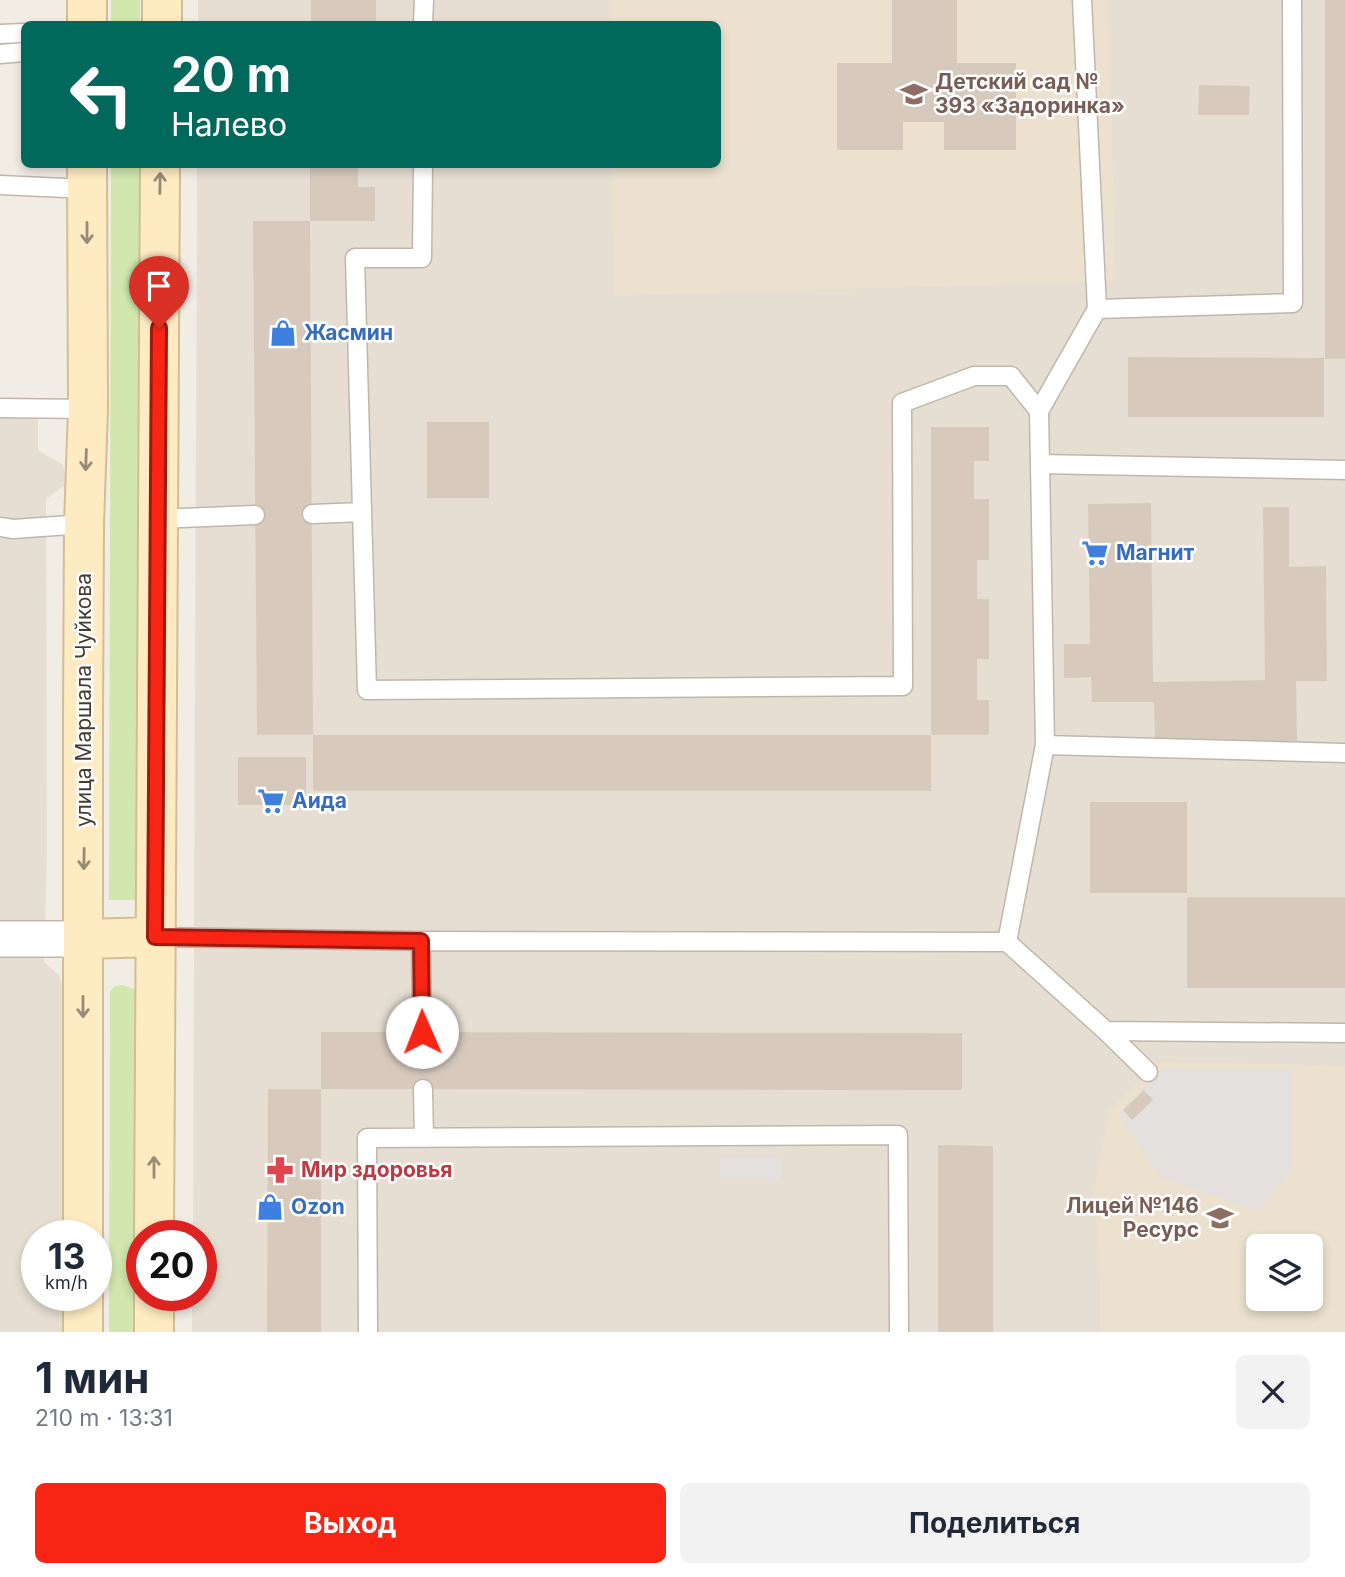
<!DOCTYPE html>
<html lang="ru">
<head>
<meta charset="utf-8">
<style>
  :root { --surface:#fff; --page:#f2f2f3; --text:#1f2937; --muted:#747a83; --accent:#f82515 }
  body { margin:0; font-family:Inter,sans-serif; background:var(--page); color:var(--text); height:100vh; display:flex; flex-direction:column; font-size:26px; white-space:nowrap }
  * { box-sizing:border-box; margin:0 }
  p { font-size:23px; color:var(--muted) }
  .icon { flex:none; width:38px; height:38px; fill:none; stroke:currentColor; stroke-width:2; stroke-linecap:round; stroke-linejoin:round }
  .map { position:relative; height:1332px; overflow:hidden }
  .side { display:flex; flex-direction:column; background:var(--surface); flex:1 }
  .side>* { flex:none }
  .guide { position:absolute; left:21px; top:21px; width:700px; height:147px; border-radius:10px; box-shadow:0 4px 10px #0003; background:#00695c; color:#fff; overflow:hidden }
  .tools { position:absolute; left:1246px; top:1234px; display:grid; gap:14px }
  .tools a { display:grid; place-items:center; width:77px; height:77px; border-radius:10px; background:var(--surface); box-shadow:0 4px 10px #0003; font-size:35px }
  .speed { position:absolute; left:21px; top:1220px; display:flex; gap:14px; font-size:35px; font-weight:700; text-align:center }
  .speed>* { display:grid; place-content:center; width:91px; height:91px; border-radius:50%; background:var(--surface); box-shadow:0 4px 10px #0003; line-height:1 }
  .speed small { font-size:18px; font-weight:400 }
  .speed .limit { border:10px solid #d22; background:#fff; color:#111 }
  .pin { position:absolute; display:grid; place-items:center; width:60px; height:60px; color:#fff; margin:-72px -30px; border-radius:50% 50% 50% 0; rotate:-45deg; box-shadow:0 0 7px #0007 }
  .pin .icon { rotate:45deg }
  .me { position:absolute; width:77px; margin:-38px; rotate:359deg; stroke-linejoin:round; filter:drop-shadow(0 0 5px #0008) }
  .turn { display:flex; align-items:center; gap:24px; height:147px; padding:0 35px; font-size:32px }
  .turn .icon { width:91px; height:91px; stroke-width:2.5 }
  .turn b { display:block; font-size:49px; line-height:60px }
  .round { display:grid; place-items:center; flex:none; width:74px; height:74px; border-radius:10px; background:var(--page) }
  .headline { display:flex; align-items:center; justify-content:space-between; height:119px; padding:0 35px }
  h1 { font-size:42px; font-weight:700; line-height:52px }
  .cta { display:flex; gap:14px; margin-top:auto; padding:14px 35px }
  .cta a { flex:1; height:80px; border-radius:10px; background:var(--accent); color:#fff; font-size:28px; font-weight:700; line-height:80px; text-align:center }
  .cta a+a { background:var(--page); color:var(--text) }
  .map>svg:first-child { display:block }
  .residential { fill:#e6ded2; fill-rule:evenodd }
  .education { fill:#ebe1ce; fill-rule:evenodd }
  .green { fill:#d1e7ad }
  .parking { fill:#e3e0dd }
  .building { fill:#d7cabd }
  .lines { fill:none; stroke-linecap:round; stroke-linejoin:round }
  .lane-casing { stroke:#c0b7aa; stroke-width:21 }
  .street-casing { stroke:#c0b7aa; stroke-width:38 }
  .secondary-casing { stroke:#d2bd94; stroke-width:42 }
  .lane { stroke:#fff; stroke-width:18 }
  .street { stroke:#fff; stroke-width:35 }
  .secondary { stroke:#feebc2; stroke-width:38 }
  .oneway { stroke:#988b74 }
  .route-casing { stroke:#a1180e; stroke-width:18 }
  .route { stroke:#f82515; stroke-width:12 }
  .labels { text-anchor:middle; stroke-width:5; stroke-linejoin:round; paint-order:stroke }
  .education-label { font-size:21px; font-weight:bold; fill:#785e54; stroke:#fff; text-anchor:start }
  .shop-label { font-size:21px; font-weight:bold; fill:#366cbe; stroke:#fff; text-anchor:start }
  .street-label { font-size:21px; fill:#443d34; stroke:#fff }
  .health-label { font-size:21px; font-weight:bold; fill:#be3a42; stroke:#fff; text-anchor:start }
</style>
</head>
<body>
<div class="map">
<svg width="1345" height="1332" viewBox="0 0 1345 1332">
  <rect width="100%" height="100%" fill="#f2ede4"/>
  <!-- residential -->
  <path class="residential" d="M198,0H1345V1332H192V1295H201V1236L193,1235L197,165L718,164V24H198ZM1258,1246H1311V1298H1258Z
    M0,414H38V450L63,465L65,474L64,486L46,499L47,851L44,962L59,975L65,993V1235L37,1236V1295H65V1332H0Z"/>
  <!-- education -->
  <path class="education" d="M610,0H1108L1116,281L613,296L612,165L718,164V24H611Z
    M1160,1062L1295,1064L1345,1067V1332H1100V1280L1094,1189L1109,1110ZM1258,1246H1311V1298H1258Z"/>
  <!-- green -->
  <path class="green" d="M111,0H140V24H111Z
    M140,164L138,900H109L111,165Z
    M123,985L135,989L134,1332H109L110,991L115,986Z"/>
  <!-- parking -->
  <path class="parking" d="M1164,1069H1292L1291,1170L1259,1211L1162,1178L1118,1114Z
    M720,1158H781L782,1180H720Z"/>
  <!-- building -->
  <path class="building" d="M311,0H376V24H311Z
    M892,0H957V63H1016V150H944V122H903V150H837V63H892Z
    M1325,0H1345V359H1325Z
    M1199,85L1250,86L1249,115H1198Z
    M310,164H358V187H375V221H310L313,735H931V427H989V461H974V499H989V560H977V599H989V659H977V700H989V735H931V791H313V735H257L253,221H310Z
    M1128,357L1324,358V417H1128Z
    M427,422H489V498H427Z
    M1151,503L1153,682L1265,680L1263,507H1289V567L1326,566L1327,681H1296L1297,741L1155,742L1154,702H1092L1091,677L1064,678V644H1090L1088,504Z
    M238,757H306V805H238Z
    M1090,802H1187V893H1090Z
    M1187,897H1345V988H1187Z
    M321,1032L962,1033V1090L321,1089V1332H267L268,1089H321Z
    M1144,1090L1153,1100L1132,1120L1123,1110Z
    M938,1145L993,1146V1332H938Z"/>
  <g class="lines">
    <defs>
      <path id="lane" d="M1082,0L1097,309
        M423,24L424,0
        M0,34L24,33
        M0,54L24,52
        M423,164L422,258H355L367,690L903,686L902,403L974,376H1011L1039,411L1040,464
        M0,185L87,189
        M0,408L88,409
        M1039,411L1097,309L1293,303L1292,0
        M312,514L362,512
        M157,519L255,515
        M0,527L13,529L84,524
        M1045,745L1345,753
        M155,937L421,941L1007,942L1106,1031L1345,1033
        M421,941L422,1032
        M1007,942L1045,745L1040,464L1345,470
        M1106,1031L1148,1072
        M423,1089L424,1138
        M368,1332L367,1138L898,1135L899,1332"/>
      <path id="street" d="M0,939H83"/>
      <path id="secondary" d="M87,0V24
        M162,24V0
        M83,939L155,937
        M83,1236V718L84,524L88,409L87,164
        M154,1236L160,164
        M83,1295V1332
        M154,1332V1295"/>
    </defs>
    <!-- lane casing -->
    <use href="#lane" class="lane-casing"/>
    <!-- street casing -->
    <use href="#street" class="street-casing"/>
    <!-- secondary casing -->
    <use href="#secondary" class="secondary-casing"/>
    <!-- lane -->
    <use href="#lane" class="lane"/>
    <!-- street -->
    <use href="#street" class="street"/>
    <!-- secondary -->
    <use href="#secondary" class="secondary"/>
  </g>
  <!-- one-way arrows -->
  <defs><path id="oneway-shaft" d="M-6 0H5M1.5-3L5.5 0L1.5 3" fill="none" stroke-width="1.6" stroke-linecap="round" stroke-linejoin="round" transform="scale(1.75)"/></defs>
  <g class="oneway">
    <use href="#oneway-shaft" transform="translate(160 183) rotate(-89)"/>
    <use href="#oneway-shaft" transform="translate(87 233) rotate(90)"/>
    <use href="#oneway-shaft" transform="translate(86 460) rotate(92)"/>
    <use href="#oneway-shaft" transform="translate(84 859) rotate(91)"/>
    <use href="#oneway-shaft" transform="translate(83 1007) rotate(90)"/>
    <use href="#oneway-shaft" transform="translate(154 1167) rotate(-90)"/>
  </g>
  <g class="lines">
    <defs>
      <path id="route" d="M159,328L155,937L421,941L422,1032"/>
    </defs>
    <!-- route casing -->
    <use href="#route" class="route-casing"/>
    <!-- route -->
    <use href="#route" class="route"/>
  </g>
  <!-- icons -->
  <defs>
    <symbol id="school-bare" viewBox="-9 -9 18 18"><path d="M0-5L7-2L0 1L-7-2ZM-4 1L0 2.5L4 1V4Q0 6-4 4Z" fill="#8d6e63" stroke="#fff" stroke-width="2.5" paint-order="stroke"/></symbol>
    <symbol id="shop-bare" viewBox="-9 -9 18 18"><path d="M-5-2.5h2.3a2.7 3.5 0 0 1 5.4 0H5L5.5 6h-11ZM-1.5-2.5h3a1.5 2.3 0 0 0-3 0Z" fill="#3f7fe0" stroke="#fff" stroke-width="2.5" paint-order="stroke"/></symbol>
    <symbol id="supermarket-bare" viewBox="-9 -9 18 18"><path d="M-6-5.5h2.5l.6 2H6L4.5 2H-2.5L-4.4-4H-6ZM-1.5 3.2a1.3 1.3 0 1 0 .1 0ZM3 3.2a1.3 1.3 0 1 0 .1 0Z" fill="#3f7fe0" stroke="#fff" stroke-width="2.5" paint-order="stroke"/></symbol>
    <symbol id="pharmacy-bare" viewBox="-9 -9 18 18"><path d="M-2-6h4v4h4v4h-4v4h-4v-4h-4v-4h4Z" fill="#e0444e" stroke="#fff" stroke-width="2.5" paint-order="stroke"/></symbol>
  </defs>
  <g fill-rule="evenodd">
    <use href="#school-bare" x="895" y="75" width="38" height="38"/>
    <use href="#shop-bare" x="264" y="314" width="38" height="38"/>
    <use href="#supermarket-bare" x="1076" y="534" width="38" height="38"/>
    <use href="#supermarket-bare" x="252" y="782" width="38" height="38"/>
    <use href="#pharmacy-bare" x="261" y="1151" width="38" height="38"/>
    <use href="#shop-bare" x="251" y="1188" width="38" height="38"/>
    <use href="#school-bare" x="1201" y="1199" width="38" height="38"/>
  </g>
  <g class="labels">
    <!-- education labels -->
    <g class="education-label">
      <text x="935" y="89">Детский сад №<tspan x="935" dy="24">393 «Задоринка»</tspan></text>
      <text x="1199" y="1213" text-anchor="end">Лицей №146<tspan x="1199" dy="24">Ресурс</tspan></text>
    </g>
    <!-- shop labels -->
    <g class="shop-label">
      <text x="304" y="340">Жасмин</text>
      <text x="1116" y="560">Магнит</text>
      <text x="292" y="808">Аида</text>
      <text x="291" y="1214">Ozon</text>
    </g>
    <!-- street labels -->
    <g class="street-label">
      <text transform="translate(84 700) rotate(-90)" y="7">улица Маршала Чуйкова</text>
    </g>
    <!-- health labels -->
    <g class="health-label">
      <text x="301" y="1177">Мир здоровья</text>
    </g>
  </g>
</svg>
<div class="tools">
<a><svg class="icon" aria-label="layers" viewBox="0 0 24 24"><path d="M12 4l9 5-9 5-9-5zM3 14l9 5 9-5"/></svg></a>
</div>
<div class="speed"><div>13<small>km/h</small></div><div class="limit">20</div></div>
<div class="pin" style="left:159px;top:328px;background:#d93025"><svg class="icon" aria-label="arrive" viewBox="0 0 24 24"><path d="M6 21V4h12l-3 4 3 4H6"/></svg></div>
<svg class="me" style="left:422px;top:1032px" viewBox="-20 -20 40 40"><circle r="19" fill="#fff"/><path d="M0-13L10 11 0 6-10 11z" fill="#f82515"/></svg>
<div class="guide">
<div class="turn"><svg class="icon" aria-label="left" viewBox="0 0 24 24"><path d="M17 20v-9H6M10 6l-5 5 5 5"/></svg><div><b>20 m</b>Налево</div></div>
</div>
</div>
<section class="side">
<div class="headline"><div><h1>1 мин</h1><p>210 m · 13:31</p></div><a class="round"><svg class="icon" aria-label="close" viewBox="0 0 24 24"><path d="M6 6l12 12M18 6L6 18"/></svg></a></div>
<div class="cta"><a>Выход</a><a>Поделиться</a></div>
</section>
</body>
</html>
